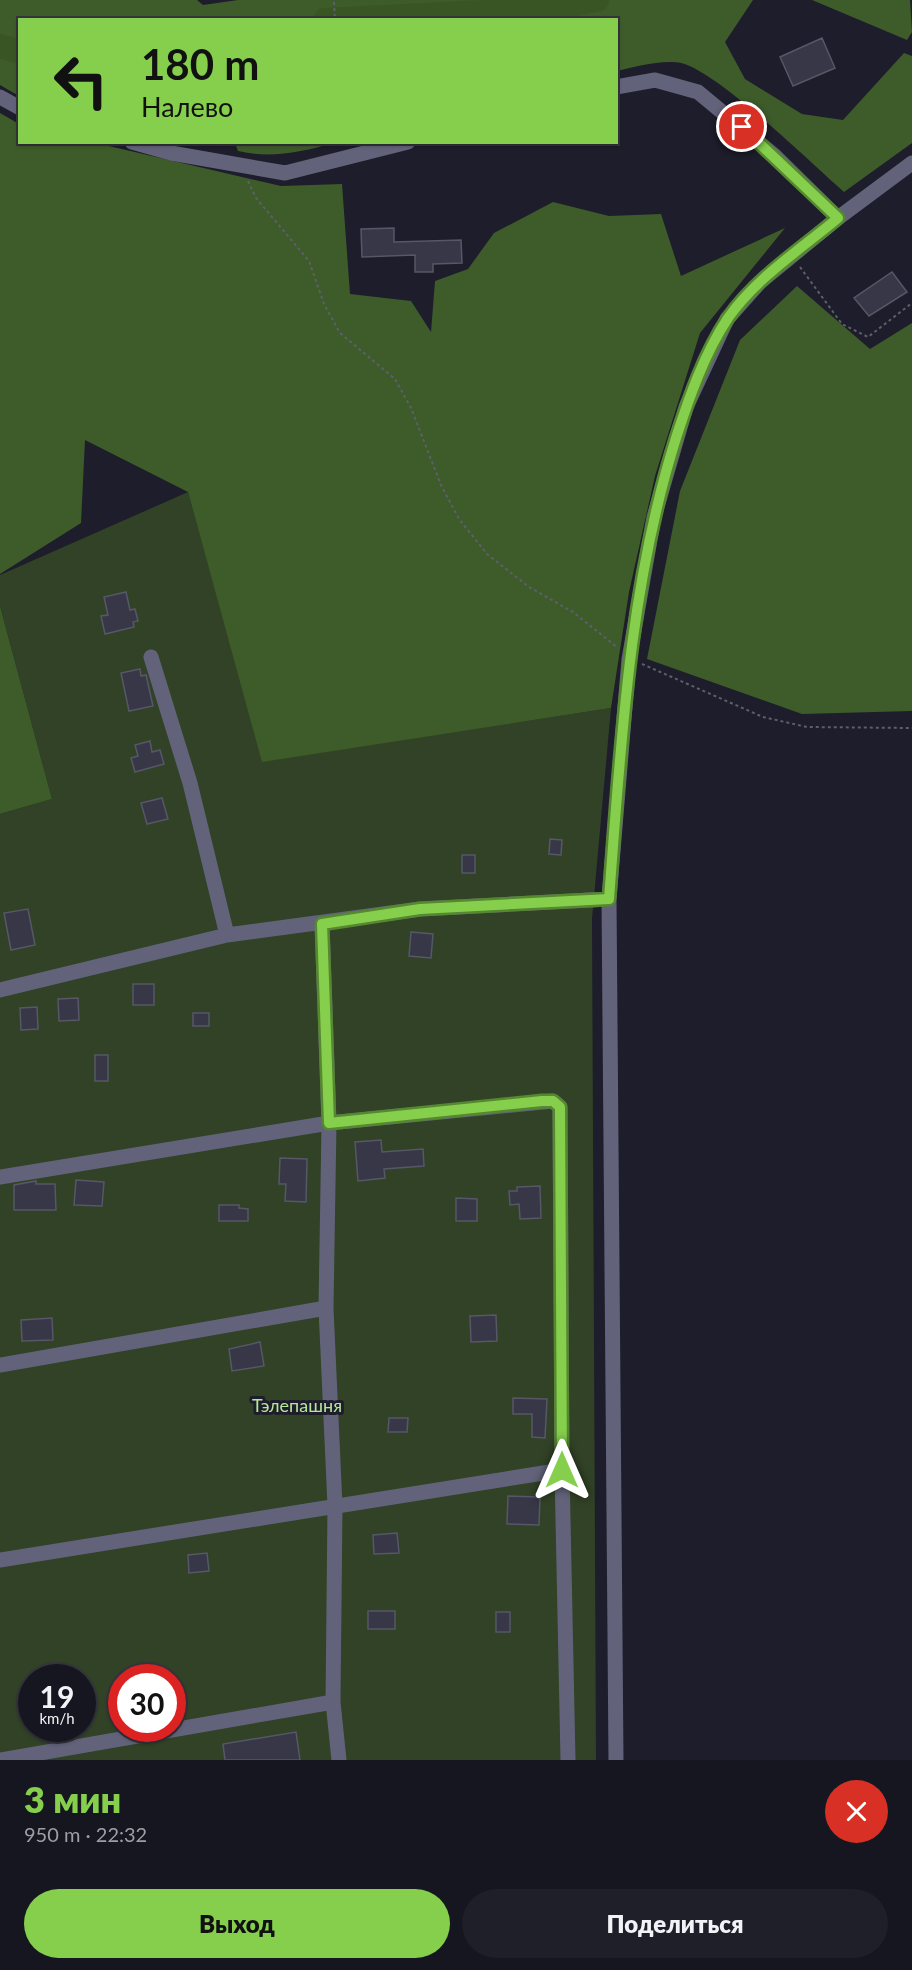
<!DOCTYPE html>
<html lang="ru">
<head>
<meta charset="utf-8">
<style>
  :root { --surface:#161620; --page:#1f1f29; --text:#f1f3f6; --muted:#9e9fa5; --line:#35353e; --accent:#85cf4c }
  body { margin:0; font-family:Lato,sans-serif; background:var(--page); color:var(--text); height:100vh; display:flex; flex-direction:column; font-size:22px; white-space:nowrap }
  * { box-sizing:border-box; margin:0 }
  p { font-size:20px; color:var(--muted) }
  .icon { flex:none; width:33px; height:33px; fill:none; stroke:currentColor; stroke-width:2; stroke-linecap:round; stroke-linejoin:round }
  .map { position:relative; height:1760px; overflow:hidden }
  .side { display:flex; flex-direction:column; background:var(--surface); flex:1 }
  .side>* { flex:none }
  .hud { position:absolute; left:18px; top:18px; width:600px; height:126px; border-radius:0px; box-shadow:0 2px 4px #0004,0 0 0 2px var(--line); background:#85cf4c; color:#111; overflow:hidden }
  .speed { position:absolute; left:18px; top:1664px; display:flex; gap:12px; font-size:30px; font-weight:700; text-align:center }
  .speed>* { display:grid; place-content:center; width:78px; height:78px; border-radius:50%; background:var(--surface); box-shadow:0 2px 4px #0004,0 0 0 2px var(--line); line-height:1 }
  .speed small { font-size:15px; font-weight:400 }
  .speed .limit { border:9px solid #d22; background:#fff; color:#111 }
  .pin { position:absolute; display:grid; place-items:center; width:51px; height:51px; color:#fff; margin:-26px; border:3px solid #fff; border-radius:50%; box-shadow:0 2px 6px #0007 }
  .me { position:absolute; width:66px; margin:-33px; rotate:0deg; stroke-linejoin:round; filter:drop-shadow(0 0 4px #0008) }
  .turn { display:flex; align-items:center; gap:21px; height:126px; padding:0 24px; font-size:27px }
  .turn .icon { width:78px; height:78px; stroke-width:2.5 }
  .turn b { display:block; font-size:42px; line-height:51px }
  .round { display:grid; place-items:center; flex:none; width:63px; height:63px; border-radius:32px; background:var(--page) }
  .head { display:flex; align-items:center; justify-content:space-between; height:102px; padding:0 24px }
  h1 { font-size:36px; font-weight:800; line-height:45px; color:var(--accent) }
  .primary-button { display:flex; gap:12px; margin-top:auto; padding:12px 24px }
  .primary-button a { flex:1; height:69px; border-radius:36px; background:var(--accent); color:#111; font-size:24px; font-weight:800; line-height:69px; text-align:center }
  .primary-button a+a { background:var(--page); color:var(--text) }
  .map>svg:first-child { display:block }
  .green { fill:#314226; fill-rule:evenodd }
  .forest { fill:#3e5b2a }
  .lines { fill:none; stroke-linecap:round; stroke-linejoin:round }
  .river { stroke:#395524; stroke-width:24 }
  .building { fill:#373747; stroke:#565767; stroke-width:1.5 }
  .path { stroke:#5e5f6b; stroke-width:2; stroke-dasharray:3 3; stroke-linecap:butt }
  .minor { stroke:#62637a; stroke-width:15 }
  .route-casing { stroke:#568731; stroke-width:15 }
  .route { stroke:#85cf4c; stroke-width:10 }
  .labels { text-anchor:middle; stroke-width:6; stroke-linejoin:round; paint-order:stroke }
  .park-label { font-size:18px; fill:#b7e69a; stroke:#1d1d2b }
</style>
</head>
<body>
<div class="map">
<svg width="912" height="1760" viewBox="0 0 912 1760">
  <rect width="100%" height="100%" fill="#1d1d2b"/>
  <!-- green -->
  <path class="green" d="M188,492L263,761L611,708L592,919L596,1760H0V814L52,799L0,606V575ZM32,1677H82V1728H32ZM122,1677H172V1728H122Z"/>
  <!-- forest -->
  <path class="forest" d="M0,0H197L203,5L238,0H753L725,42L745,79L802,114L843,120L904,53L912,56V143L844,192C812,164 717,71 681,63C664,59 633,67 617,71L616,20H20L19,96L0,85Z
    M812,0H910L912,32L907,40Z
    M0,113L19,124L20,142L96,143L281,186L342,184L350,294L411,301L431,332L435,281L468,269L494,233L553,202L609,216L661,214L681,276L785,228L700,333L655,476L629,592L611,708L262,762L188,492L85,440L81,523L0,574Z
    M235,143H333C302,152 270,159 238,151Z
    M797,286L870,349L912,323V711L802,714L647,659L680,491L740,340Z
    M0,606L52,799L0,814Z"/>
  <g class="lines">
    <!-- river -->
    <path class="river" d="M325,20L545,9L597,0
      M0,46L20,52"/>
  </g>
  <!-- building -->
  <path class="building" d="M822,38L835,68L793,86L780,57Z
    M394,228V242L461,240L462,263L433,264V272H415V255L362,257L361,229Z
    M892,272L907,292L869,316L854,298Z
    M126,592L130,610L135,609L138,621L133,622L134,627L105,634L101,616L108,615L104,597Z
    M140,669L141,676L146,675L153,706L129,711L121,673Z
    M150,741L152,752L160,750L164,764L135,772L131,758L138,756L135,745Z
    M162,798L168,819L147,824L141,803Z
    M550,839L562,840L561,855L549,854Z
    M462,855H475V873H462Z
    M28,909L35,945L11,950L4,913Z
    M411,932L433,934L431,958L409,956Z
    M133,984H154V1005H133Z
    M78,998L79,1020L59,1021L58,999Z
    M37,1007L38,1029L21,1030L20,1008Z
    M193,1013H209V1026H193Z
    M95,1055H108V1081H95Z
    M381,1140L382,1152L423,1149L424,1166L384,1169L385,1178L358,1181L355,1142Z
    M280,1158L307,1159L306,1202L285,1201L286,1184H279Z
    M76,1180L104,1182L102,1206L74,1205Z
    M36,1181V1184H55L56,1210H14V1185Z
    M540,1186L541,1218L520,1219L519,1204L510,1205L509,1191H517V1187Z
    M456,1198L477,1199V1221H456Z
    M219,1205H239V1208L248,1209V1221H219Z
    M496,1315L497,1341L471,1342L470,1316Z
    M52,1318L53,1340L22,1341L21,1320Z
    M260,1342L264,1366L232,1371L229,1349Z
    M513,1398L547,1399L545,1438L532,1437V1414H513Z
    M389,1418H408L407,1432H388Z
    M508,1496L540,1497L539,1525L507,1524Z
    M397,1533L399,1553L374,1554L373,1535Z
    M207,1553L209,1571L189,1573L188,1555Z
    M368,1611H395V1629H368Z
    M496,1612H510V1632H496Z
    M296,1732L300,1760H225L223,1744Z"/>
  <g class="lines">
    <!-- path -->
    <path class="path" d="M334,2L335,20
      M248,181L256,198L309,261L324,304L340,333L395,379L411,408L441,485L459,519L487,554L529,587L573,612L618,648
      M800,267L842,324L868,337L912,303
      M642,664L763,717L807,727L912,728"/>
    <!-- minor -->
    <path class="minor" d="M616,87L655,80L698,92L775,156L838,218
      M0,97L20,108
      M132,142L171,153L285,173L408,142
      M151,657L190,783L227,935
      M322,924L329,1123L326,1308L335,1506L333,1702L339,1760
      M0,990L227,935L420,909L609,899
      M0,1177L329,1123L553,1101L560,1107L562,1470
      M0,1365L326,1308
      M0,1560L562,1470L568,1760
      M0,1760L333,1702
      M616,1760L609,899L629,659L654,517L686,407L727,319L760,282L838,218L912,163"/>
  </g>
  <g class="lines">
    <defs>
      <path id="route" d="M562,1470L560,1107L553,1101H542L329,1123L322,924L420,909L609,899C621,744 629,587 676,438C689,398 704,354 728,318C756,278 801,249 838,218L742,127"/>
    </defs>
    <!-- route casing -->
    <use href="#route" class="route-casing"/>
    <!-- route -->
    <use href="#route" class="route"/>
  </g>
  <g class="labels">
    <!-- park labels -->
    <g class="park-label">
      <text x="297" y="1412">Тэлепашня</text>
    </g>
  </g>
</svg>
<div class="speed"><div>19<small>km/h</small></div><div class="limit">30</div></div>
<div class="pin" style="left:742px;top:127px;background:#d93025"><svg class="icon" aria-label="arrive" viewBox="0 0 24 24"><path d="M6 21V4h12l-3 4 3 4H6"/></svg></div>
<svg class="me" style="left:562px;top:1470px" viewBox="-20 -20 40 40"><path d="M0-17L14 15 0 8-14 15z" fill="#85cf4c" stroke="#fff" stroke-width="4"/></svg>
<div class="hud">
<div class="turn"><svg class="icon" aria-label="left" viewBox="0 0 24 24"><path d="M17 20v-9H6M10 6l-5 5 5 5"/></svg><div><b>180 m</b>Налево</div></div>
</div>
</div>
<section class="side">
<div class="head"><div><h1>3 мин</h1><p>950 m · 22:32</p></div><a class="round" style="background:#d93025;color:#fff"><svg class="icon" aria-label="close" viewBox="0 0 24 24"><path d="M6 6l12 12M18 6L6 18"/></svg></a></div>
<div class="primary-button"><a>Выход</a><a>Поделиться</a></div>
</section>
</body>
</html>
